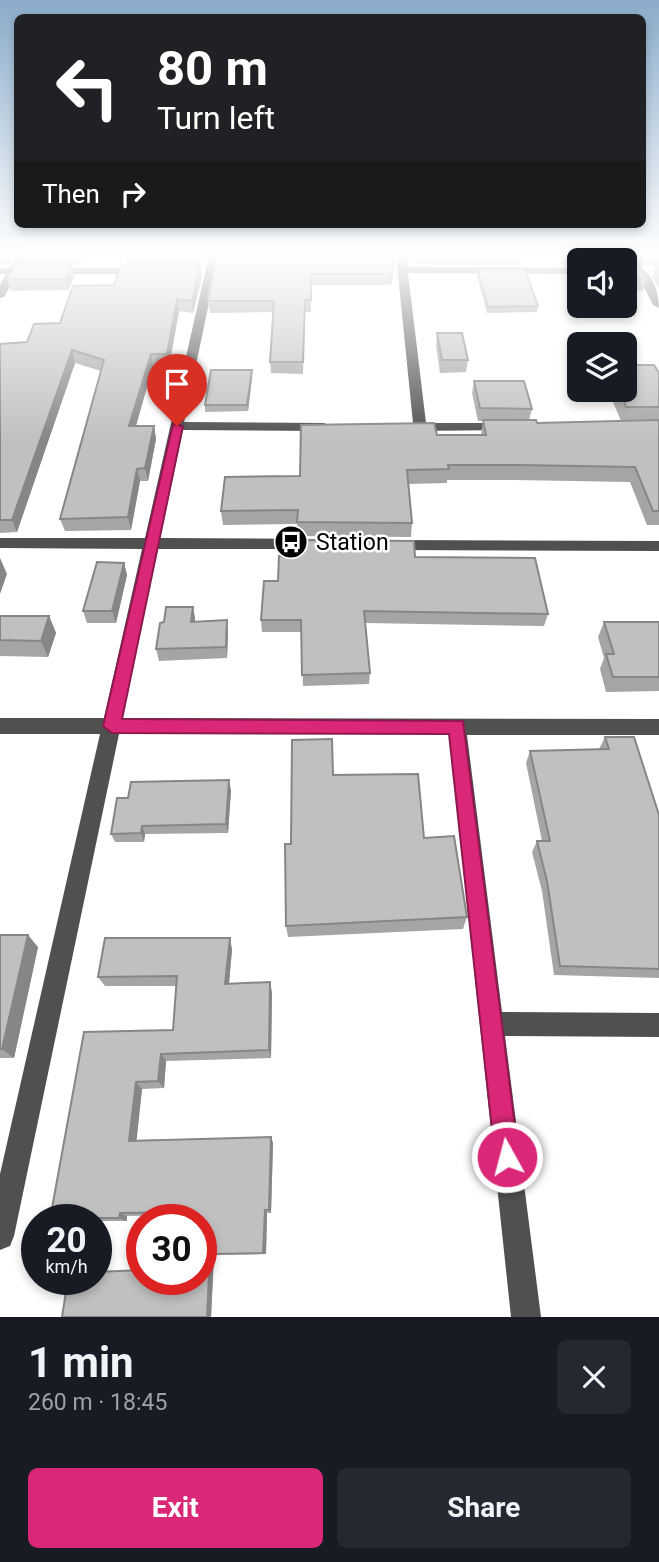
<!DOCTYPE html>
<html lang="en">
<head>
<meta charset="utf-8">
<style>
  :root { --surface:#171b24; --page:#242831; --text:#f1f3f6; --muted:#9ea1a6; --accent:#db2777 }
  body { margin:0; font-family:Roboto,sans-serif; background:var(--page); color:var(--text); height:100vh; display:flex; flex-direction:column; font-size:26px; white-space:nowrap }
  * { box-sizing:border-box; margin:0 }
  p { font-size:23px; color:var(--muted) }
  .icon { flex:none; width:38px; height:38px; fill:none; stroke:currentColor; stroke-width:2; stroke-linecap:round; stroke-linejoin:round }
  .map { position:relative; height:1317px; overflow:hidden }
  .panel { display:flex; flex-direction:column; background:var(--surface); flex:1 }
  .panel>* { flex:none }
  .top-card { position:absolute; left:14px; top:14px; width:632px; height:214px; border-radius:10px; box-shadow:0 4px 10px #0003; background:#202124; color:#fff; overflow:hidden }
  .buttons { position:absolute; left:567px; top:248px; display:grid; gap:14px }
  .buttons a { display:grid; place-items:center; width:70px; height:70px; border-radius:10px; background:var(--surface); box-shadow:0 4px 10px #0003; font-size:35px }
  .speed { position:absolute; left:21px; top:1204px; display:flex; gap:14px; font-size:35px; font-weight:700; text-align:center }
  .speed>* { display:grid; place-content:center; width:91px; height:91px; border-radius:50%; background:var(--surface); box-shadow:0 4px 10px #0003; line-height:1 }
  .speed small { font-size:18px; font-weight:400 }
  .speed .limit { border:10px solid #d22; background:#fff; color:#111 }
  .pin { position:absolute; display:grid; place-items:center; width:60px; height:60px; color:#fff; margin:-72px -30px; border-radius:50% 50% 50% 0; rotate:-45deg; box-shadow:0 0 7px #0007 }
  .pin .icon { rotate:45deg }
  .me { position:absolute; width:77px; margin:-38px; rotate:353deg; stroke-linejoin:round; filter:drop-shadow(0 0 5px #0008) }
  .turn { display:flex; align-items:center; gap:24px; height:147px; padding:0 28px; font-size:32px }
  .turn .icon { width:91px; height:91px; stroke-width:2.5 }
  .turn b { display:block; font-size:49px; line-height:60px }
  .then { display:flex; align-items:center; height:66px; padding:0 28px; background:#0003; gap:14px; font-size:26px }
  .round { display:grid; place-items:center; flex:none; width:74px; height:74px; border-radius:10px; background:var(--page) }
  .head { display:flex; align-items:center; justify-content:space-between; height:119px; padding:0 28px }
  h1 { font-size:42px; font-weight:700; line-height:52px }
  .button { display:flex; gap:14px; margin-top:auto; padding:14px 28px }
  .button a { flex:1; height:80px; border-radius:10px; background:var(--accent); color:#fff; font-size:28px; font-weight:700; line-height:80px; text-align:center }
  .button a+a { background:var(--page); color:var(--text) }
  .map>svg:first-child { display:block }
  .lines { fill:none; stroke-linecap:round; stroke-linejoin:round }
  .minor { fill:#505050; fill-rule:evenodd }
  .wall { fill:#a5a5a5 }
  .shaded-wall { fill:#868686 }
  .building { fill:#c0c0c0; stroke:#868686; stroke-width:2 }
  .route { fill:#db2777; stroke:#8e194d; stroke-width:2 }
  .labels { text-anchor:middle; stroke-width:5; stroke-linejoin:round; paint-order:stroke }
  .poi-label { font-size:23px; fill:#000; stroke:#fff; text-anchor:start }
</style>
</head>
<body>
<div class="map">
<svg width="659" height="1317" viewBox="0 0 659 1317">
  <rect width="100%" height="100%" fill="#fff"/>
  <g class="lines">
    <!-- minor -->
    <path class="minor" d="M17,255H27L20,268H140L145,271L140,274H17L4,297L0,298V285L6,274H0V268H10Z
      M209,255H219L184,422L324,423L331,427L324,431L183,430L160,538L318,539L326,544L318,549H158L122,718L659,719V735H467L502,1012L659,1013V1037L505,1036L541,1317H511L449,734H119L14,1236L10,1246L0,1250V1174L100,734H0V718H104L142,549L0,548V538H145Z
      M396,255H406L408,267L579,268V274L408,273L426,423H506L513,427L511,430L412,431L405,427L413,423Z
      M641,268C654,276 659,294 659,308L653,305L636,271Z
      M392,540L659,541V551L392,550L384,545Z"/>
  </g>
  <!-- wall -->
  <path class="wall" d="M0,256H15L8,265L0,266Z
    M21,256H83L79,265H71L74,277L68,290L11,291L7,279L24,265Z
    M125,256H207L204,265H200L202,277L193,313L179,311L169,366H153L136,426H154L156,439L148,481H140L131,530L65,531L60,519L101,371L75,363L17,532L0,533V344L27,342L60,323L114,285L127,265Z
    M217,256H396L394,264H393L392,283L389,285H311V312H305L303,374L271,373L270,362L273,312L210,313L208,301Z
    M408,256H521L520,265L410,264Z
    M572,256H659V289L652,277L656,266H639L646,279L643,291H625V261H579V267L576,265Z
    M478,270L538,306L537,312L487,313L477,276Z
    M437,333L468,360L466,372L440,373L436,345Z
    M659,373V525H647L630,482L515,480H447V483L408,484L412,523L411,537L298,536L297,524L223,525L221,511L300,476L437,435H481L483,421H478L472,393L474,381L532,409L529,420L537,423L621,421L608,390H625Z
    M252,377L248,411L205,412V405Z
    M415,557L548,614L544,626L365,623L370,673L369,684L303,686L301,632H262L261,620L278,581Z
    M124,563L127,575L116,623H87L83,611Z
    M0,616H49L56,633L48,657L0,656Z
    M195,618V621L228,632L227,658L159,661L156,649Z
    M604,622H659V691L606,692L600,669L604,658L598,637Z
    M605,737L659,815V978L554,975L542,891L532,852L537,841H542L526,763L530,751L599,749Z
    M333,775L424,838L467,917L463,929L288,937L286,926L291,844Z
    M231,790L228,833L145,834L144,842H115L111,834Z
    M0,935L38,947L14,1058H0Z
    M232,949L229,984L272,992L271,1058L166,1061L164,1088L142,1089L136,1140L271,1137L273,1143L271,1213H267L266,1254L214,1255L211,1317H62L201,1279L185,1215L127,1216V1221H101L98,1248H96V1220L50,1219L84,1032L173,1030L176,986H105L98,977Z"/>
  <!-- shaded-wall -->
  <path class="shaded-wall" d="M5,256H15L8,265Z
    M76,256H83L79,265Z
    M203,256H207L204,265Z
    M71,265L74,277L68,290L65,279Z
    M200,265L202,277L193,313L192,301Z
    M393,272L392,283L389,285L390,274Z
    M177,299L179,311L169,366L167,354Z
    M72,350L75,363L17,532L12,520Z
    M151,354L153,366L132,439L129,426Z
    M252,370V377L248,411L247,405Z
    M154,426L156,439L148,481L145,468Z
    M137,469L140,481L131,530L128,517Z
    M0,558L7,574L0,594Z
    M124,563L127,575L116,623L112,611Z
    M193,607L195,618L194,633L191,622Z
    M49,616L56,633L48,657L41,641Z
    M227,620L228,632L227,658L226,647Z
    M229,780L231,790L228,833L226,824Z
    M142,826L145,834L144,842L141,833Z
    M28,935L38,947L14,1058L2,1049Z
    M230,938L232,949L228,993L225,984Z
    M270,982L272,992L271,1058L269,1050Z
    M161,1054L166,1061L164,1088L158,1081Z
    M136,1082L142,1089L136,1146L129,1141Z
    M271,1137L273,1143L271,1213L269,1210Z
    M265,1210L267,1213L266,1254L263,1253Z
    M120,1213L127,1216V1221L119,1218Z
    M93,1218L101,1221L98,1248L96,1247V1220H93Z
    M210,1254L214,1255L211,1317H207Z"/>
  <!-- building -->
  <path class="building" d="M217,256H392L393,272L390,274H311V300H305L303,362H270L274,301H208Z
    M582,256H626V264L639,265L646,279H625V261H584V257Z
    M15,265H71L65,279H7Z
    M121,265H200L192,301L177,299L167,354H151L129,426H154L145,468L137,469L128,517L60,519L104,360L72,350L12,520H0V344L27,342L34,324L60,323L73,286L114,285Z
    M478,270H525L538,306L488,307Z
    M437,333H462L468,360H442Z
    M625,365H654L659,373V407H626L619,390H625Z
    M211,370H252L247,405H205Z
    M474,381H524L532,409L480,408Z
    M483,420H536L537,423L659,420V511H653L635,467L518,465H448L449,469L407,470L412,523L297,522L298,510L221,511L225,477L300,476L301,425L434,423L437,435H486Z
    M297,540L414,541L415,557L535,558L548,614L364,611L370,673L302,675L301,620H261L264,581H278L279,556H296Z
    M97,562L124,563L112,611H83Z
    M166,607H193L191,622L227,620L226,647L156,649L160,623L164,622Z
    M0,616H49L41,641L0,640Z
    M604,622H659V677H613L606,654H614Z
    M605,737H634L659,815V969L560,966L547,881L537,841H550L530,751L609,749Z
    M332,739L333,775L418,774L424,838L454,836L467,917L286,926L285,844H291L292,740Z
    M229,780L226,824L142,826L141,833L111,834L117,798H128L131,782Z
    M0,935H28L2,1049H0Z
    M105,938H230L225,984L270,982L269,1050L161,1054L158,1081L136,1082L129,1141L271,1137L269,1210H265L263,1253L210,1254L207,1317H62L68,1279H96V1272L142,1270V1279H201V1220H185V1212L120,1213L119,1218H93V1220L50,1219L84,1032L173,1030L177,976L98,977Z"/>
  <!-- sky -->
  <linearGradient id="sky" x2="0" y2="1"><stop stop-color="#8aabca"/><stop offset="0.58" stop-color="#fff"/><stop offset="1" stop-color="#fff" stop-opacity="0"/></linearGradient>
  <rect width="659" height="440" fill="url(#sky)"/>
  <!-- route -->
  <path class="route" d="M173,424L183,426L122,719L463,721L519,1157L516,1166L507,1169L499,1166L495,1157L449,734L112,733L103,726Z"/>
  <!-- icons -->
  <defs>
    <symbol id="bus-disc" viewBox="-11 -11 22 22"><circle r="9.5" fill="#000" stroke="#fff"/><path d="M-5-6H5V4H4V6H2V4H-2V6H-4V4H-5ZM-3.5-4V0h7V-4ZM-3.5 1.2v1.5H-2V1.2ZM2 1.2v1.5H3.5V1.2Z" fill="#fff"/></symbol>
  </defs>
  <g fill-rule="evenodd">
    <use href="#bus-disc" x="272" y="523" width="38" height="38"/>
  </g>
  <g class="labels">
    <!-- poi labels -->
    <g class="poi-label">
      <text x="316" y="550">Station</text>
    </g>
  </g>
</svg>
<div class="buttons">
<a><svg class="icon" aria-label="sound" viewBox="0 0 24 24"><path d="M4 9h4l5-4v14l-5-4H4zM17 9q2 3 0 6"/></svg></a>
<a><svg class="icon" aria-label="layers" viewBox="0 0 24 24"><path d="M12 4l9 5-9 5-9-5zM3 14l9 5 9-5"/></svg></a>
</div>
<div class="speed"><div>20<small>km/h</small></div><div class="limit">30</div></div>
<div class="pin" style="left:177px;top:426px;background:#d93025"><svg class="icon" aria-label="arrive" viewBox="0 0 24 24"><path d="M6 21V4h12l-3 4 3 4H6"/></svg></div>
<svg class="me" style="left:507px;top:1157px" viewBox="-20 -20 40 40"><circle r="17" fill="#db2777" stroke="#fff" stroke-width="3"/><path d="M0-11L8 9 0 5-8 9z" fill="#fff"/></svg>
<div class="top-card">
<div class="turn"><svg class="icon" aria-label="left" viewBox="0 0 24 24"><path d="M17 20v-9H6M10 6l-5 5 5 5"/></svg><div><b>80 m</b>Turn left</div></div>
<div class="then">Then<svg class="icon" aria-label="right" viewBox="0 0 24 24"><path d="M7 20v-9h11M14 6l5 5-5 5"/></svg></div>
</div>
</div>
<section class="panel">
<div class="head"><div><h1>1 min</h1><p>260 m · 18:45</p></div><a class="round"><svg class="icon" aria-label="close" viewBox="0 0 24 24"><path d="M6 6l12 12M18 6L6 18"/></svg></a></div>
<div class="button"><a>Exit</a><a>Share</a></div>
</section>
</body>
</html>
